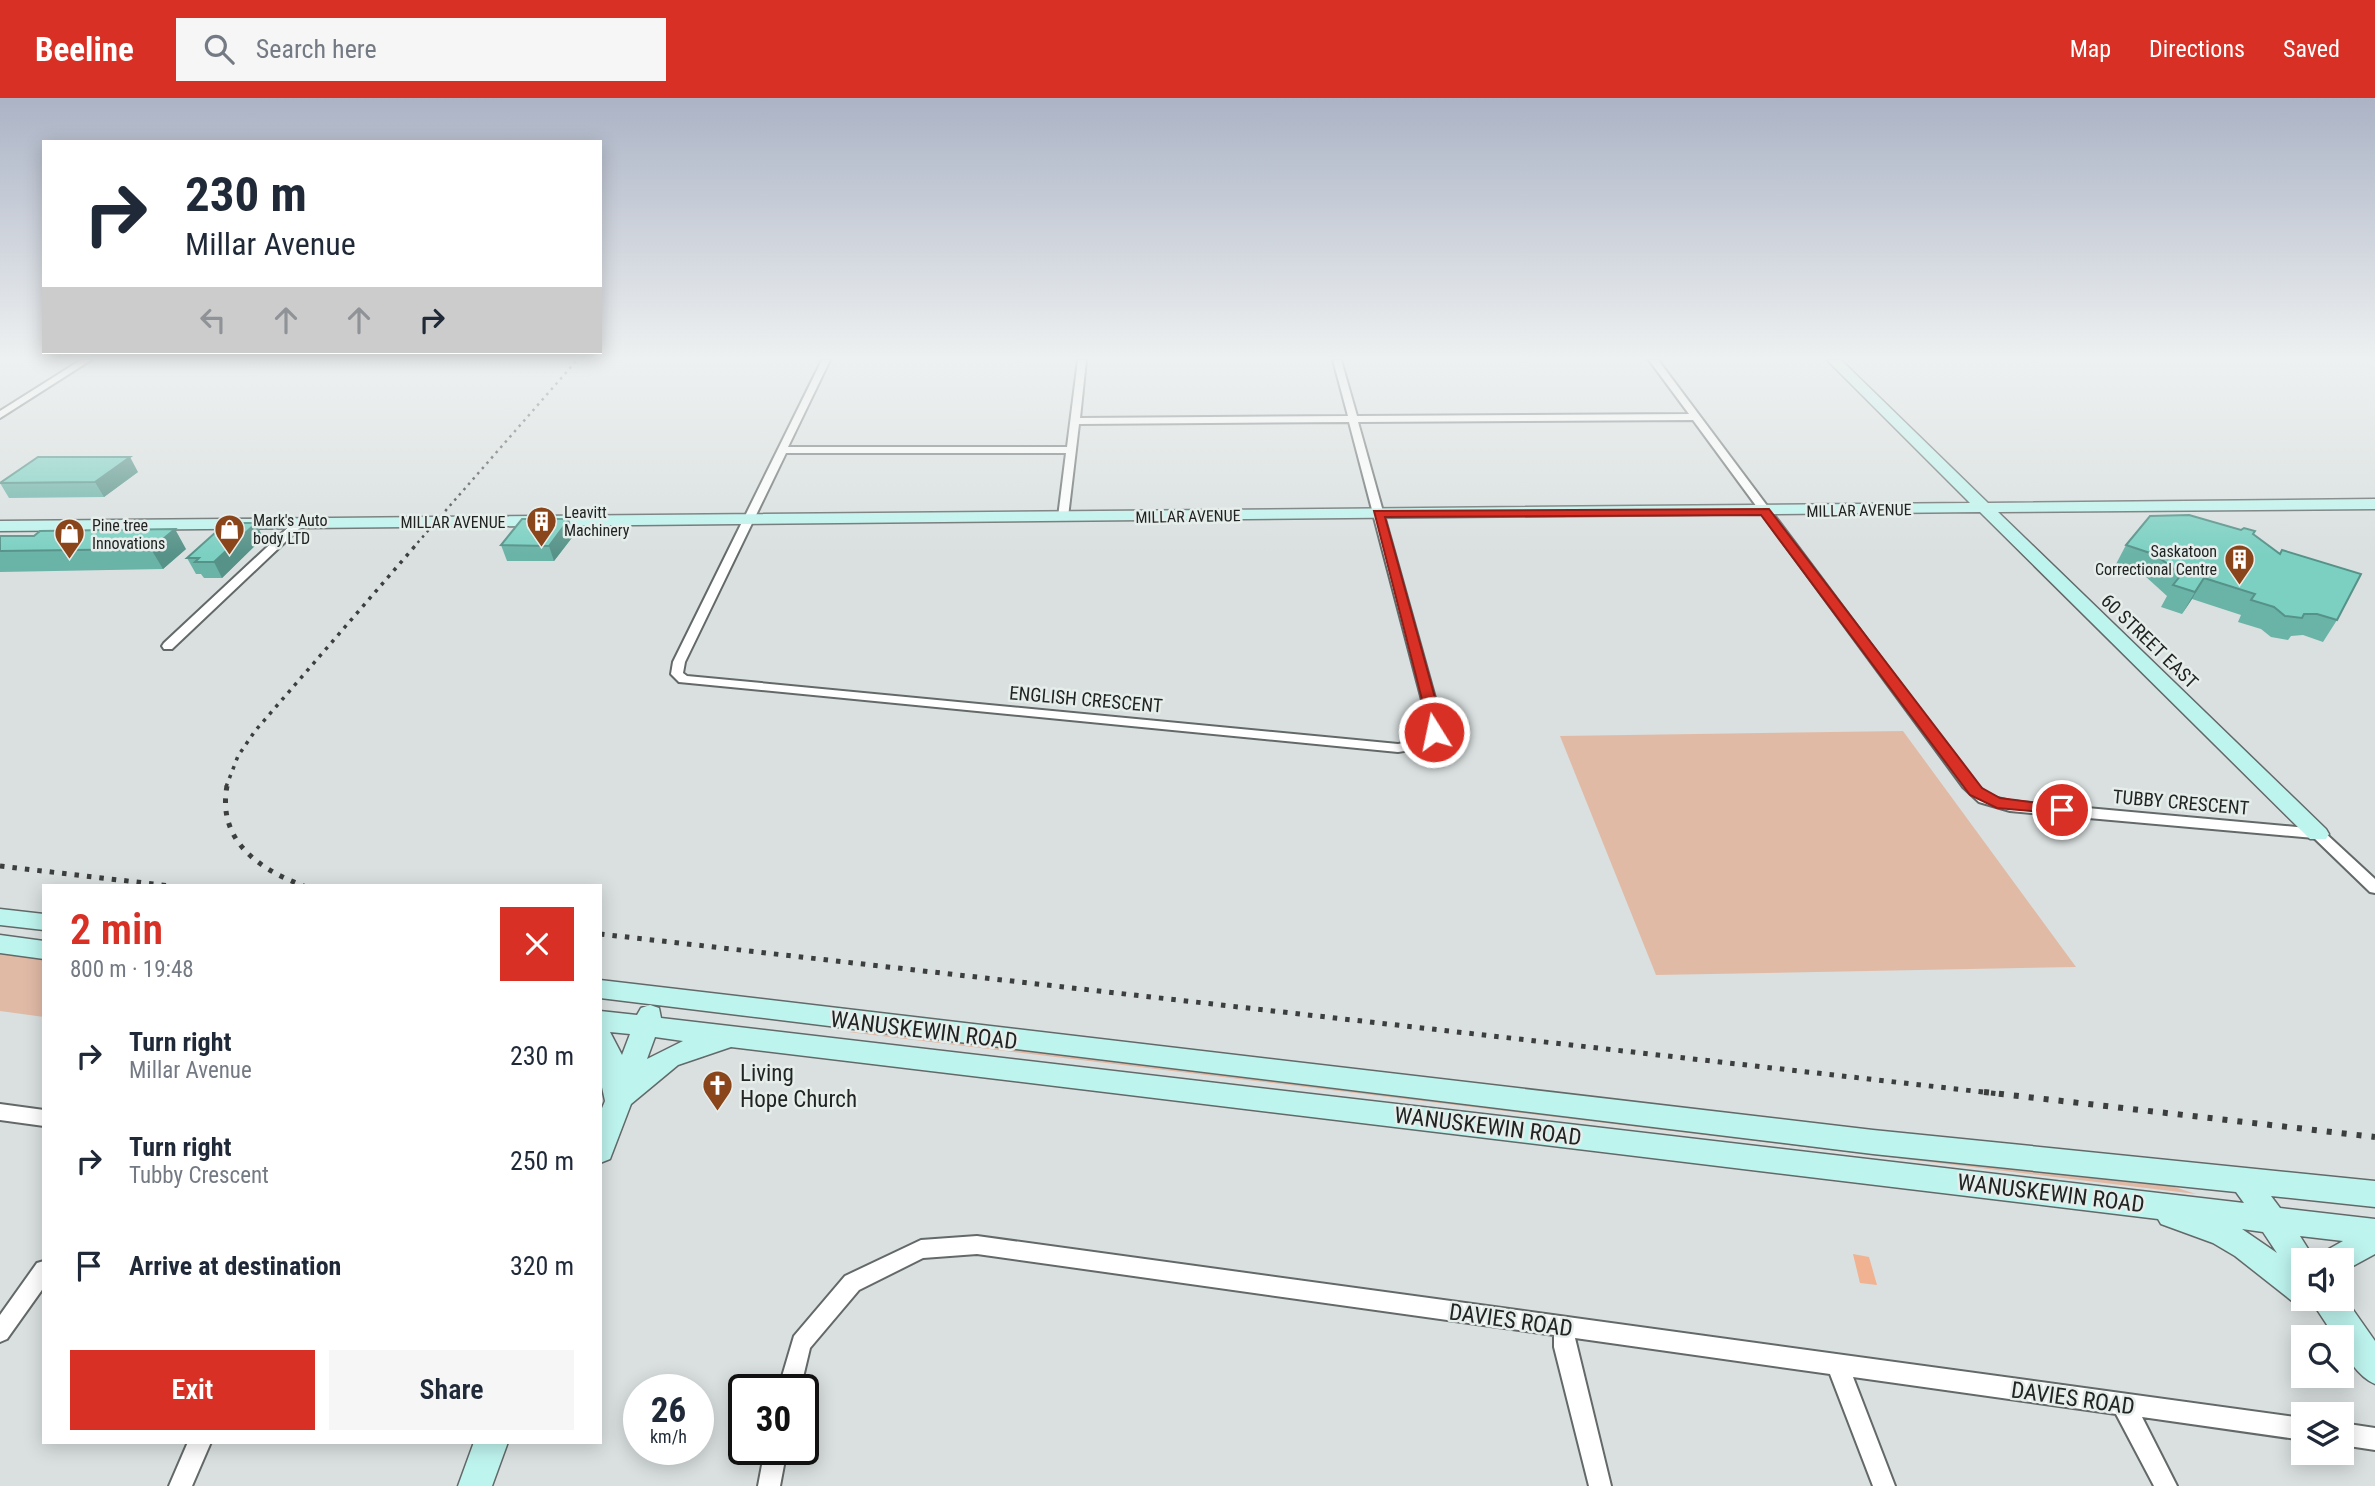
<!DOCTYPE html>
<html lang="en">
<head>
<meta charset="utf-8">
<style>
  :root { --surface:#fff; --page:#f6f6f7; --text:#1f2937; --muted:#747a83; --accent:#d93025 }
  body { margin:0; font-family:"Roboto Condensed",sans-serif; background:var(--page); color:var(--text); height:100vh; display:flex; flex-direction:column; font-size:26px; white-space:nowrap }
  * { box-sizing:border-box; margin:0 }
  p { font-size:23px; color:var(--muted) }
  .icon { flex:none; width:38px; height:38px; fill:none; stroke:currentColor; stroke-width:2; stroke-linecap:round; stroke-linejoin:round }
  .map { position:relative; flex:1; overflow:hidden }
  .side { position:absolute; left:42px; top:786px; width:560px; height:560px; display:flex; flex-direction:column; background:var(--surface); border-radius:0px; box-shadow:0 4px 18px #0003 }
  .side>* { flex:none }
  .banner { position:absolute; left:42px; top:42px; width:560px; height:214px; border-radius:0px; box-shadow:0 4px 18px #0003; background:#fff; color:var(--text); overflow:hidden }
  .buttons { position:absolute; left:2291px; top:1150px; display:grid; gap:14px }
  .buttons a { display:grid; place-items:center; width:63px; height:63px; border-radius:0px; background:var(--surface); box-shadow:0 4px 18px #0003; font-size:35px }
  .speed { position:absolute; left:623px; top:1276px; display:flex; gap:14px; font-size:35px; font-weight:700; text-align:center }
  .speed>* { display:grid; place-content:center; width:91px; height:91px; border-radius:50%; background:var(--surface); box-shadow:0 4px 18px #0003; line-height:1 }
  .speed small { font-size:18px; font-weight:400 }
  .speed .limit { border:4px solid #111; border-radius:10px; background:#fff; color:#111 }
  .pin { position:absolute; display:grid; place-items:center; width:60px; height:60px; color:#fff; margin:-30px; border:4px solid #fff; border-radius:50%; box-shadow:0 2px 7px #0007 }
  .me { position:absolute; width:77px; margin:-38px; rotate:350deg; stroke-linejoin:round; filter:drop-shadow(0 0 5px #0008) }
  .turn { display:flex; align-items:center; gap:24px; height:147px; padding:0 28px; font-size:32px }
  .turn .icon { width:91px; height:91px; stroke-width:2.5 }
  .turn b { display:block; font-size:49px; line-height:60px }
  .lanes { display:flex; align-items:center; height:66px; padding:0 28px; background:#0003; justify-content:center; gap:35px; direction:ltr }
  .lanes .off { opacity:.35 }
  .round { display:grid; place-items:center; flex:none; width:74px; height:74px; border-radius:0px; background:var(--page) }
  .summary { display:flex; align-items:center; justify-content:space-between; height:119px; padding:0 28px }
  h1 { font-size:42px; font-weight:600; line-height:52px; color:var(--accent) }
  .action { display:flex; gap:14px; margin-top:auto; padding:14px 28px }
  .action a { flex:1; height:80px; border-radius:0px; background:var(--accent); color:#fff; font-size:28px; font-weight:600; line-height:80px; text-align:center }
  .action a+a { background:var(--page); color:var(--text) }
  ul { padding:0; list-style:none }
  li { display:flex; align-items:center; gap:21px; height:105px; padding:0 28px }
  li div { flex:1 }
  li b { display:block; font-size:26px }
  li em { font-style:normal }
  header { display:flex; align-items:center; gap:42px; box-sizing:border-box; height:98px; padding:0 35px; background:var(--accent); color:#fff }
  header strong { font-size:33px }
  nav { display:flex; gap:38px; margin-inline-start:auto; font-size:24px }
  .search { width:490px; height:63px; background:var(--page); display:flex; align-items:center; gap:18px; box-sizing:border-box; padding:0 24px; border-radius:0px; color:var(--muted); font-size:26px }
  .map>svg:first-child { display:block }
  .green { fill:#e1baa6 }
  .water { fill:#f0b291 }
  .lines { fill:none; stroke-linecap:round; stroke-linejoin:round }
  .street-casing { stroke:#636968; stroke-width:4 }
  .secondary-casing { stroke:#636968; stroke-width:3 }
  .street { fill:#fff; fill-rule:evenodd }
  .secondary { fill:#bef4ee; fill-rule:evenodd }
  .rail-far3 { stroke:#3c3f3e; stroke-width:2.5; stroke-dasharray:2.5 4.5; stroke-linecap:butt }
  .rail-far2 { stroke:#3c3f3e; stroke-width:3.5; stroke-dasharray:3.5 6; stroke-linecap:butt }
  .rail-far1 { stroke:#3c3f3e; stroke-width:5; stroke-dasharray:4.5 8; stroke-linecap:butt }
  .rail { stroke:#3c3f3e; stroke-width:6; stroke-dasharray:5 10; stroke-linecap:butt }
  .wall { fill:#6ab3a7 }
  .shaded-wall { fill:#569288 }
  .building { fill:#7bd0c2; stroke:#569288; stroke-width:2 }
  .route { fill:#d93025; stroke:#8d1f18; stroke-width:2 }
  .labels { text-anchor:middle; stroke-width:5; stroke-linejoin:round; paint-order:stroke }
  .far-street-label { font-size:16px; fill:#212423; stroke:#e6eeec }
  .far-poi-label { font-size:16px; fill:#212423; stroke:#e6eeec; text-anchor:start }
  .street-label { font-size:19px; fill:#212423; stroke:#e6eeec }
  .near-street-label { font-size:23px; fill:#212423; stroke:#e6eeec }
  .near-poi-label { font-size:23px; fill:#212423; stroke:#e6eeec; text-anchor:start }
</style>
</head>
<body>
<header>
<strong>Beeline</strong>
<div class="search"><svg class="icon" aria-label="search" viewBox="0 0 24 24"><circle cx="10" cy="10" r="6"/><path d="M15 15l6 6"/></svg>Search here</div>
<nav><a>Map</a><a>Directions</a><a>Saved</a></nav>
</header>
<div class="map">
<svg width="2375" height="1388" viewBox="0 0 2375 1388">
  <rect width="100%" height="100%" fill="#d9e0df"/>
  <!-- green -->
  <path class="green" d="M1903,633L2076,869L1656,877L1560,638Z
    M0,855L44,860V919L0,913Z
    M848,934L901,935L2165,1086L2196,1096Z"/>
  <!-- water -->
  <path class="water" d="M1853,1156L1869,1159L1877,1187L1860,1185Z"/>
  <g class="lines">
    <defs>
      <path id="street" d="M81,262H91L0,320V313Z
        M822,262H830L788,349H1067L1078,262H1086L1080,320L1348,318L1333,262H1341L1357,318L1689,316L1649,262H1658L1973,683L1989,698L2010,703L2318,731L2323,733L2375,781V795L2370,794L2314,740L2010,713L1979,704L1963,689L1693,322L1358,324L1442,625C1436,647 1418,651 1398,654L679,584L671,576L673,564ZM1349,324L1428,625C1424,641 1413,643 1398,646L687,578L683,575L685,564L786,355H1066L1058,419L1063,422L1068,419L1079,326Z
        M299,422L303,423V427L172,551H164L162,548L164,545L295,423Z
        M0,1006L44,1012V1028L0,1022Z
        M977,1138L2303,1320V1342L2142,1319L2177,1388H2154L2116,1316L1853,1279L1895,1388H1873L1830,1276L1575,1240L1611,1388H1589L1554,1249V1237L977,1156L923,1160L859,1192L810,1250L800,1292H778L794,1238L845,1178L921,1142Z
        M44,1163V1189L7,1241L0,1244V1217L37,1165Z
        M2342,1325L2375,1330V1352L2342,1347Z
        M188,1344H211L192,1388H169Z
        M765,1351H787L780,1388H758Z"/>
      <path id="secondary" d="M1827,262H1841L1988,405L2375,401V411L1998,414L2326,731L2329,736L2326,741H2310L1980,414L0,433V423L1970,405Z
        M0,811L44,816V832L0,827Z
        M0,837L44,843V861L0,855Z
        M600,882L1873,1032L2375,1083V1109L2271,1098L2280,1110L2375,1121V1156L2342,1174V1162H2323L2327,1152L2343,1143L2300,1138L2315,1162H2303V1200H2342V1196L2375,1243V1286C2359,1279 2342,1257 2342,1239H2335L2312,1204L2303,1207L2292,1203L2235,1158L2213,1145L2161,1126L2158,1121L731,949L678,967L631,1006L610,1061L600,1065V1015L605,1003L600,980V913L637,917L641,910L650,907L659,910L661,920L2244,1105L2236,1094L1873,1056L600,900ZM610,934L630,936L622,957ZM655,939L683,943L647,961ZM2242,1131L2263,1134L2277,1155Z
        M474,1344H508L492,1388H458Z"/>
    </defs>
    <!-- street casing -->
    <use href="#street" class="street-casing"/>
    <!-- secondary casing -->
    <use href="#secondary" class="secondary-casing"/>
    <!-- street -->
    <use href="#street" class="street"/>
    <!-- secondary -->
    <use href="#secondary" class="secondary"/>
    <!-- rail-far3 -->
    <path class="rail-far3" d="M413,450L577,262"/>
    <!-- rail-far2 -->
    <path class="rail-far2" d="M226,689L238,658L255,633L415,448"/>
    <!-- rail-far1 -->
    <path class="rail-far1" d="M227,688C217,742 258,771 304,788
      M0,768L170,788
      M600,836L2000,996"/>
    <!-- rail -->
    <path class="rail" d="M1984,994L2375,1039"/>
  </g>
  <!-- wall -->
  <path class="wall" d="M138,374L104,399L9,400L0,385Z
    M256,425L263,440L222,480H204L201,476H196L187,460Z
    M2253,436L2280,456L2337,522L2323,544L2303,537L2291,538L2288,542L2271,539L2261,531L2238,524L2241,517L2192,501L2182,516L2161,509L2167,498L2145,478L2115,468L2126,447Z
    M574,437L554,463H507L501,447Z
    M0,438L186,451L163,471L0,474Z"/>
  <!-- shaded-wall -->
  <path class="shaded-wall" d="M130,359L138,374L104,399L95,384Z
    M569,421L574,437L554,463L549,448Z
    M256,425L263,440L222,480L214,464Z
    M175,431L186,451L163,471L151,451Z
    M2204,480L2192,501L2182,516L2195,494Z"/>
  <!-- building -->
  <path class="building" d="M38,359H130L95,384L0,385Z
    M2189,417L2241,432L2244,430L2255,433L2253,436L2280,456L2282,452L2361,476L2337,522L2317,516H2304L2302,520L2285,518L2274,509L2251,502L2255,496L2204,480L2195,494L2173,487L2181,477L2156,457L2126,447L2150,418Z
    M522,421H569L549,448L501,447Z
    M226,425H256L214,464H195L199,460H187Z
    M175,431L151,451L0,453V438H34L40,433Z"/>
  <!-- sky -->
  <linearGradient id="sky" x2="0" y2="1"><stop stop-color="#abb3c5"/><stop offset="0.57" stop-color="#eef1f1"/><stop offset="1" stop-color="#eef1f1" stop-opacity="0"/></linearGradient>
  <rect width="2375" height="457" fill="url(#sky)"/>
  <!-- route -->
  <path class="route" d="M1769,411L1982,690L2000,700L2067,709V716L1997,710L1970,697L1761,417L1385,419L1442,625L1439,637H1428L1426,634L1428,625L1374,413Z"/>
  <!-- icons -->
  <defs>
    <symbol id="building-pin" viewBox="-11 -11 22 30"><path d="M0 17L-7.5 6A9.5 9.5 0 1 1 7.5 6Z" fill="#8a451b" stroke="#e6eeec"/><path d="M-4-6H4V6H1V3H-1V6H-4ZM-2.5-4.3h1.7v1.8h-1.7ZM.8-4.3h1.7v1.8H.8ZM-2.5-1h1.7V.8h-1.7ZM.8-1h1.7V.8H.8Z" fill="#fff"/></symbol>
    <symbol id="shop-pin" viewBox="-11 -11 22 30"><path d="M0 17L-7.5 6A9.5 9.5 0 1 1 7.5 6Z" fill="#8a451b" stroke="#e6eeec"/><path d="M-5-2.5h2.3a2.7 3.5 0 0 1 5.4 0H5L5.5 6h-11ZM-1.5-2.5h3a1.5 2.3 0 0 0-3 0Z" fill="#fff"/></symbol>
    <symbol id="church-pin" viewBox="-11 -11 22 30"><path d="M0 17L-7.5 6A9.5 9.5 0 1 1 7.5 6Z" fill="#8a451b" stroke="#e6eeec"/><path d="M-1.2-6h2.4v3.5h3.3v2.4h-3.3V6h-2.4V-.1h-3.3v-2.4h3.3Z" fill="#fff"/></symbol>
  </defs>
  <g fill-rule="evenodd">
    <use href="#building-pin" x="524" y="406" width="35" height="47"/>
    <use href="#shop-pin" x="212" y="414" width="35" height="47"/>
    <use href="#shop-pin" x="52" y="418" width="35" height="47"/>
    <use href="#building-pin" x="2222" y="444" width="35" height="47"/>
    <use href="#church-pin" x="700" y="970" width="35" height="47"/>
  </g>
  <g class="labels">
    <!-- far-street labels -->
    <g class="far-street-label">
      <text transform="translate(1859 412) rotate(-1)" y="6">MILLAR AVENUE</text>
      <text transform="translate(1188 418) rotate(-1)" y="6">MILLAR AVENUE</text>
      <text x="453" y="430">MILLAR AVENUE</text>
    </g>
    <!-- far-poi labels -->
    <g class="far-poi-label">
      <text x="564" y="420">Leavitt<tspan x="564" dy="18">Machinery</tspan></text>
      <text x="253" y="428">Mark's Auto<tspan x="253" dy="18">body LTD</tspan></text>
      <text x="92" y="433">Pine tree<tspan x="92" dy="18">Innovations</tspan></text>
      <text x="2217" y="459" text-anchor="end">Saskatoon<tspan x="2217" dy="18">Correctional Centre</tspan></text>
    </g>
    <!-- street labels -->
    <g class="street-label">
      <text transform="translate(2150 543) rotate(44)" y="7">60 STREET EAST</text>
      <text transform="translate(1086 601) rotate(5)" y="7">ENGLISH CRESCENT</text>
      <text transform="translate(2181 704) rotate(5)" y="7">TUBBY CRESCENT</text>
    </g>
    <!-- near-street labels -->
    <g class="near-street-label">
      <text transform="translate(924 932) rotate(7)" y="8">WANUSKEWIN ROAD</text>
      <text transform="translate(1488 1028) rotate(7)" y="8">WANUSKEWIN ROAD</text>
      <text transform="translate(2051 1095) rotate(7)" y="8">WANUSKEWIN ROAD</text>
      <text transform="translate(1511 1222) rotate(8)" y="8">DAVIES ROAD</text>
      <text transform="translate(2073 1300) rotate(8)" y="8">DAVIES ROAD</text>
    </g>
    <!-- near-poi labels -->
    <g class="near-poi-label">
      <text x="740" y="983">Living<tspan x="740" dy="26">Hope Church</tspan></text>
    </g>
  </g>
</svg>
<div class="buttons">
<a><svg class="icon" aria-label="sound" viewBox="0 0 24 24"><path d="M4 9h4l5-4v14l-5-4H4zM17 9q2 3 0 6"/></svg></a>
<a><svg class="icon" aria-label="search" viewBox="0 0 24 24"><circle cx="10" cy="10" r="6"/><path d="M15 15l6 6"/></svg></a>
<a><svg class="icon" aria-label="layers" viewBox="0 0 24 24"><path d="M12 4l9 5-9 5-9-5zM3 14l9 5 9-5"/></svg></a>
</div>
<div class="speed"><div>26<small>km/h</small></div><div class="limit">30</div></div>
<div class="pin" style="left:2062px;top:712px;background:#d93025"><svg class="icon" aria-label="arrive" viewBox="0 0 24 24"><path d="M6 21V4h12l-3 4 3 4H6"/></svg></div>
<svg class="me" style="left:1434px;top:634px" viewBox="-20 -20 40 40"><circle r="17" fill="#d93025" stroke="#fff" stroke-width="3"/><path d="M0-11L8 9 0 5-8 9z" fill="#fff"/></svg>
<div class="banner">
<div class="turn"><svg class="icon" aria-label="right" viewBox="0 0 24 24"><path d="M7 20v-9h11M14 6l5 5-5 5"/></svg><div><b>230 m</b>Millar Avenue</div></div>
<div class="lanes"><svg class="icon off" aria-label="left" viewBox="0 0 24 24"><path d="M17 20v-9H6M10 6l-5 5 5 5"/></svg><svg class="icon off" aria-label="ahead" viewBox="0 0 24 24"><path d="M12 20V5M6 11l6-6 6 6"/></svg><svg class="icon off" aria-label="ahead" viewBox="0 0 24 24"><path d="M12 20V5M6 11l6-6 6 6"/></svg><svg class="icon" aria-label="right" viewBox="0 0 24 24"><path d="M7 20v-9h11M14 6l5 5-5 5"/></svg></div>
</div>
<section class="side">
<div class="summary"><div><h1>2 min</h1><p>800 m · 19:48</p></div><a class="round" style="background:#d93025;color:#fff"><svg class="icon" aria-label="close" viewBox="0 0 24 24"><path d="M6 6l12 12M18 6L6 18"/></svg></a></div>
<ul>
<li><svg class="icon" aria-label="right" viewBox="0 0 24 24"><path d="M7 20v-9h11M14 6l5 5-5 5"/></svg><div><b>Turn right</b><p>Millar Avenue</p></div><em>230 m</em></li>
<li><svg class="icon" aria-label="right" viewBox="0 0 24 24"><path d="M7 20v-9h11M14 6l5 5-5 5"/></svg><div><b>Turn right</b><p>Tubby Crescent</p></div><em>250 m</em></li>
<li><svg class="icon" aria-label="arrive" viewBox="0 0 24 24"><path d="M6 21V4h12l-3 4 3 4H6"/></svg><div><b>Arrive at destination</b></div><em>320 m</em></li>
</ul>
<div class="action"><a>Exit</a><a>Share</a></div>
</section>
</div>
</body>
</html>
